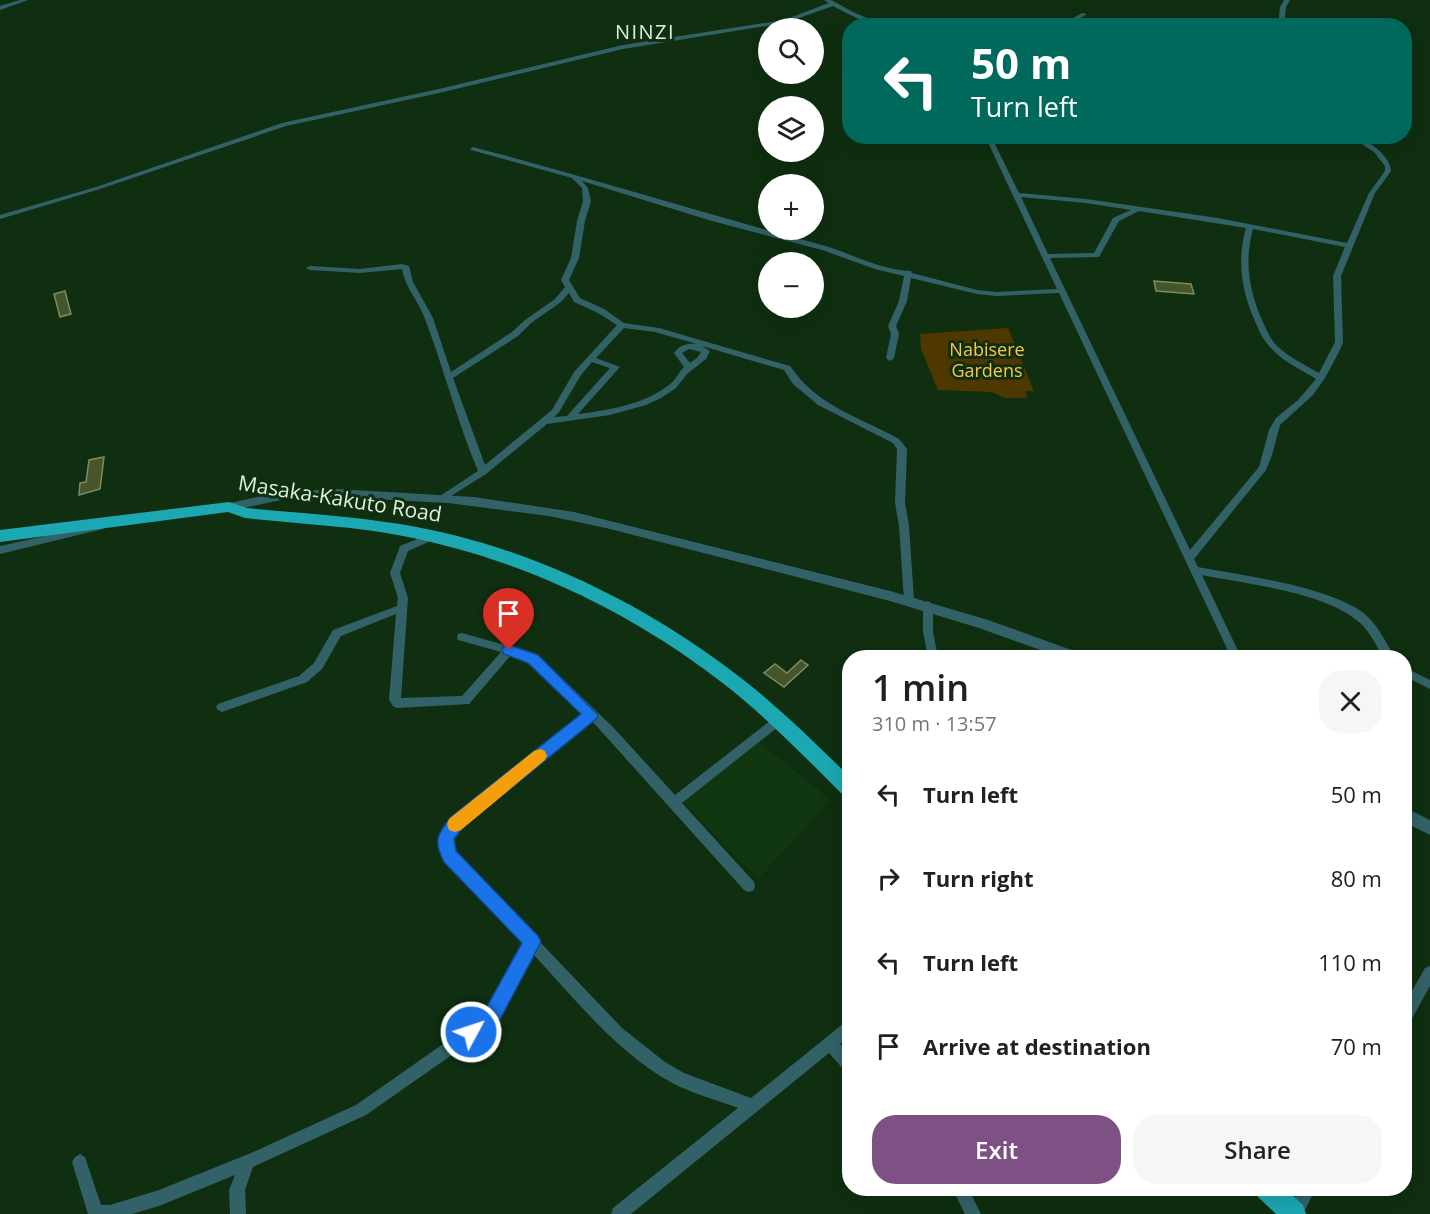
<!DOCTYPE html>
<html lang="en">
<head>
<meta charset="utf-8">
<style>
  :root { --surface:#fff; --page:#f6f6f6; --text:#202124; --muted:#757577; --accent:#7d5183 }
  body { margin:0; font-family:"Open Sans",sans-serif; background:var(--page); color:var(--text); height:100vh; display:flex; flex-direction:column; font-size:22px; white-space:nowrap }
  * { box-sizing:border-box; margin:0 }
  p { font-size:20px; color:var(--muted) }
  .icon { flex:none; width:33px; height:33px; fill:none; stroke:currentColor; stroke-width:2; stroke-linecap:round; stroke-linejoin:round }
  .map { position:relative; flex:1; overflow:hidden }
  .sheet { position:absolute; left:842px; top:650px; width:570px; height:546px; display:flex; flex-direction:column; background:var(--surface); border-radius:24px; box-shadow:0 6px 24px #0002 }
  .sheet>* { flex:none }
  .guide { position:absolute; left:842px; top:18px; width:570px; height:126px; border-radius:24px; box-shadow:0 6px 24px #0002; background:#00695c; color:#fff; overflow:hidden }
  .fabs { position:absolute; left:758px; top:18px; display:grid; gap:12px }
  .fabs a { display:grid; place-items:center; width:66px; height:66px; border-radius:50%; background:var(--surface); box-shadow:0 6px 24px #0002; font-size:30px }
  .pin { position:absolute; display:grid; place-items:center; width:51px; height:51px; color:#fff; margin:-62px -26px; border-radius:50% 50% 50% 0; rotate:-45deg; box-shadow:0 0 6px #0007 }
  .pin .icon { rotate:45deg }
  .me { position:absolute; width:66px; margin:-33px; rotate:50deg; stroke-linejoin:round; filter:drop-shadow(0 0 4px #0008) }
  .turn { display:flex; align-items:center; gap:21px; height:126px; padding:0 30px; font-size:27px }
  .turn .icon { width:78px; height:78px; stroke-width:2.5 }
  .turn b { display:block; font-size:42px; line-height:51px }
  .round { display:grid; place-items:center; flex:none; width:63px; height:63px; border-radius:24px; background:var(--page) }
  .head { display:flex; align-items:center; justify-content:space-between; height:102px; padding:0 30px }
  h1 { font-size:36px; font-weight:600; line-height:45px }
  .action { display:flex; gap:12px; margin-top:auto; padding:12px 30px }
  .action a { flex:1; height:69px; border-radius:24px; background:var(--accent); color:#fff; font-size:24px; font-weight:600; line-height:69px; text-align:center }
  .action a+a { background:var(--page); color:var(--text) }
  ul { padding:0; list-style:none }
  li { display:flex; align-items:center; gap:18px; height:84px; padding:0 30px }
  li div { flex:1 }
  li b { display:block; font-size:22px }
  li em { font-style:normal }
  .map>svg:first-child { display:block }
  .built { fill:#113711 }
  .green { fill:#4f3800 }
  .building { fill:#47552a; stroke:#7d8c5f; stroke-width:1.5 }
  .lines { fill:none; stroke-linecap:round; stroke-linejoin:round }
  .minor { fill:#326267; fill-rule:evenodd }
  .tertiary { fill:#326267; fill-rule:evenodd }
  .trunk { fill:#1ca8b2; fill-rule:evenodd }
  .route { fill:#1a73e8; stroke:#114b97; stroke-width:1.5 }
  .slow { fill:#f59e0b }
  .labels { text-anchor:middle; stroke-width:6; stroke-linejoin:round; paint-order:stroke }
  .far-park-label { font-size:18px; fill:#fcc54d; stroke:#0f2f10 }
  .far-quarter-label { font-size:20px; letter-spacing:1.5px; fill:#ddf0dc; stroke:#0f2f10 }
  .street-label { font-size:21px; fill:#ddf0dc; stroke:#0f2f10 }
</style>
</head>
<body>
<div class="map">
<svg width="1430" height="1214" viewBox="0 0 1430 1214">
  <rect width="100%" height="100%" fill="#0f2f10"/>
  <!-- built -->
  <path class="built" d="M759,742L831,800L758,879L683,802Z"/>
  <!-- green -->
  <path class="green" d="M1008,328L1034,391H1026L1027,398H1005L992,392L938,390L921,349L920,334Z"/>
  <!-- building -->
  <path class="building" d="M1154,281L1191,284L1194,294L1156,291Z
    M65,291L71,314L60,317L54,294Z
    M104,457L100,489L79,495L80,483L86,482L89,460Z
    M801,660L808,665L784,687L764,673L775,664L787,673Z"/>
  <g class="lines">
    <!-- minor -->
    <path class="minor" d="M20,0H28L0,10V6Z
      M824,0H831L853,12L886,26C868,26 849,14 833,6L785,23L623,49L439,93L286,126L100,189L0,219V215L96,187L282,123L439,89L623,45L784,20L829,3Z
      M1284,0H1290L1286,7L1284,26H1278L1280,7Z
      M1082,13L1087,14L1067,26H1060Z
      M985,136H991L1019,193L1086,199L1218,218L1347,243L1369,193L1385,171V166L1374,152L1350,136C1365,136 1391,156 1391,171L1375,193L1341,276L1343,342L1340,350L1325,378L1313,395L1280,425L1272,455L1266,470L1194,559L1198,567C1244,576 1330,586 1366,615C1378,626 1387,643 1394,657H1383C1376,645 1370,632 1360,623C1327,592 1246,584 1202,575L1241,657H1231L1059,293L997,296L977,294L911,278L907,301L896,326L899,334L894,358L890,361L886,358L891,334L888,326L899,301L904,276L875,269L822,250L712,221L582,181L588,188L591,201L585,221L579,258L569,280L580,298L604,309L624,323L659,328L790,366C818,407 858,416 899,439L907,449L905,503L909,526L914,600L909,604L904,600L899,526L895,503L897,449L893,443L818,405L793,384L784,370L702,346L710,351L706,359L687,374L676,388L661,398L646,405L610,415L547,424L486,474L443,501L440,500L438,498L440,496L478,471C457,421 444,369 425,319C419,301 405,288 402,269L360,273L310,270L306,268L310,266L360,269L402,264L409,266L413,282L433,318L451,372L512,332L525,320L555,299L565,287L561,280L571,258L577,221L583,201L582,188L572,178L471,150L470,149L473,147C588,177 701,213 815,243C847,251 878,270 911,271L912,273L977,290L997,292L1057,289ZM1021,197L1086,203L1131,210L1113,218L1094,253L1048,254ZM1139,211L1246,228C1237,260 1241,288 1254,319C1258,328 1262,339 1270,347C1282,361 1300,369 1316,379L1298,400L1276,418L1269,430L1259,467L1190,550L1050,258L1099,257L1119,221ZM1253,229L1345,247L1333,276L1335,342L1319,373C1305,365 1288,357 1276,345C1270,338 1266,329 1262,320C1249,290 1244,261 1253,229ZM569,293L574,302L598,313L617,325L574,372L552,410L485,465L453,378L518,336L531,323L561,302ZM624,328L655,332L697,344C687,343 680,345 674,353L684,367C678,373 675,381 669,385C643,405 609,410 578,414L620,367L596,358ZM689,349L701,352L697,358L690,363L682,353ZM592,362L610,368L567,416L554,417L559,412L581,375Z
      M100,524L103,525L105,527L103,529L0,554V546Z
      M432,533L437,537L435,539L408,551L400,573L408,598L401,698L462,696L501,652L458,640L457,637L458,634L462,633L529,652L546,663L612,726L675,795L775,717L779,715L783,717L785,720L783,723L682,803L754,882L755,886L754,890L749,892L744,890L592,721L461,826L453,838L455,853L622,1028L665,1062L684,1073L751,1098L844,1023L849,1021V1037L840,1044L849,1054V1072L844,1070L829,1053L631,1214H611L613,1208L738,1108C717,1100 694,1094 674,1084C618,1054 576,1000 533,954L496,1024L366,1115L253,1167L245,1190L246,1214H230L229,1190L235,1175L159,1206L132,1214H88L72,1162L75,1157L80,1154L85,1157L101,1205H110L159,1190L251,1153L356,1105L486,1014L524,944L446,861C437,842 441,834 453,818L584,714C563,693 541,664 511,655L469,704L397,708L393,706L389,700L396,614L341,636L322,669L307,682L222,712L218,710L216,707L218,704L299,676L314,663L333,630L397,606L398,598L390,573L399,549L400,546Z
      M928,601L933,605V632L938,657H928L923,632V605Z
      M1404,667L1430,680V689L1404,676Z
      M1430,966V986L1409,1024L1404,1026V1005L1425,968Z
      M952,1188H968L981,1214H965Z
      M1300,1188H1316L1303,1214H1286Z"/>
    <!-- tertiary -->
    <path class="tertiary" d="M336,489L474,497L574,512L890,591L988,620L1080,653L1082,657H1060L979,628L890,601L606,528L549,516L448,503L336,497L281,500L229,511L223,507L225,504L281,492Z
      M1404,807L1430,820V835L1404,822Z"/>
    <!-- trunk -->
    <path class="trunk" d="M229,502L247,508C298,513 350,516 400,524C524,544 643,602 741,678C780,708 814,742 849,776V796L842,794C806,758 770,721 729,688C634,613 522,559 403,536C352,526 297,524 245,518L228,512L0,542V530Z
      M1255,1188H1285L1303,1205L1306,1214H1276L1258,1197Z"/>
  </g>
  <!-- route -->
  <path class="route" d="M509,645L538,655L598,715L596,719L463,827L454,839L456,851L538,936L541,942L497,1025L471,1041L465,1039L462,1032L465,1026L484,1012L522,943L444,862C433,840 437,835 451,817L581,714L528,663L504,654L502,650L504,646Z"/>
  <!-- slow -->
  <path class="slow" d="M540,749L545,751L547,756L545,760L461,830L455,832L449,830L447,824L449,819L534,751Z"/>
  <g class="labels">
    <!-- far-park labels -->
    <g class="far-park-label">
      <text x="987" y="356">Nabisere<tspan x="987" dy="21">Gardens</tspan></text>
    </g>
    <!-- far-quarter labels -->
    <g class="far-quarter-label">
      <text x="645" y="39">NINZI</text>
    </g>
    <!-- street labels -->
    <g class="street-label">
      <text transform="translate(340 499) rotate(9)" y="7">Masaka-Kakuto Road</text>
    </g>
  </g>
</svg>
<div class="fabs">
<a><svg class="icon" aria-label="search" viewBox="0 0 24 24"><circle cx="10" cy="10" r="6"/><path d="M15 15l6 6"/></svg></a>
<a><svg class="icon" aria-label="layers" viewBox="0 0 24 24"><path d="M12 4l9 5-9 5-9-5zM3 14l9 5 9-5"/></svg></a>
<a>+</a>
<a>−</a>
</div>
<div class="pin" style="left:509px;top:650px;background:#d93025"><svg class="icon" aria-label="arrive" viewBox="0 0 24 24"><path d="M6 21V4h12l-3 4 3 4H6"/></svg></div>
<svg class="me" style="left:471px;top:1032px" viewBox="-20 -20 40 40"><circle r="17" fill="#1a73e8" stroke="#fff" stroke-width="3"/><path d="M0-11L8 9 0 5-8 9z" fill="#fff"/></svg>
<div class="guide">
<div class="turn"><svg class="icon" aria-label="left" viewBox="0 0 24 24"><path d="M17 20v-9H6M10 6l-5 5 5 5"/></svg><div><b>50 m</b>Turn left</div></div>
</div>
<section class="sheet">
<div class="head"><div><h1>1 min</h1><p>310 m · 13:57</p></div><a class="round"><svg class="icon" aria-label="close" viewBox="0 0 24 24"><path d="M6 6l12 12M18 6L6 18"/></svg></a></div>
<ul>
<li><svg class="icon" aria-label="left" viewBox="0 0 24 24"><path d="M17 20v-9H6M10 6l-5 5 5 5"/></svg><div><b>Turn left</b></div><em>50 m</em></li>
<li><svg class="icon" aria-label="right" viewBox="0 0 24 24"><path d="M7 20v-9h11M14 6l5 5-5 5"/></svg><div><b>Turn right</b></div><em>80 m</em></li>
<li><svg class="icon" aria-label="left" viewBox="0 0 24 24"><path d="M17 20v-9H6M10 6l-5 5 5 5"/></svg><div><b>Turn left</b></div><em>110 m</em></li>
<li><svg class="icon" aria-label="arrive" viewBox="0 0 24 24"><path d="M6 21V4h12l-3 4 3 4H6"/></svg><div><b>Arrive at destination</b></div><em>70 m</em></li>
</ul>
<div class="action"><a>Exit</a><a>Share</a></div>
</section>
</div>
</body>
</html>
